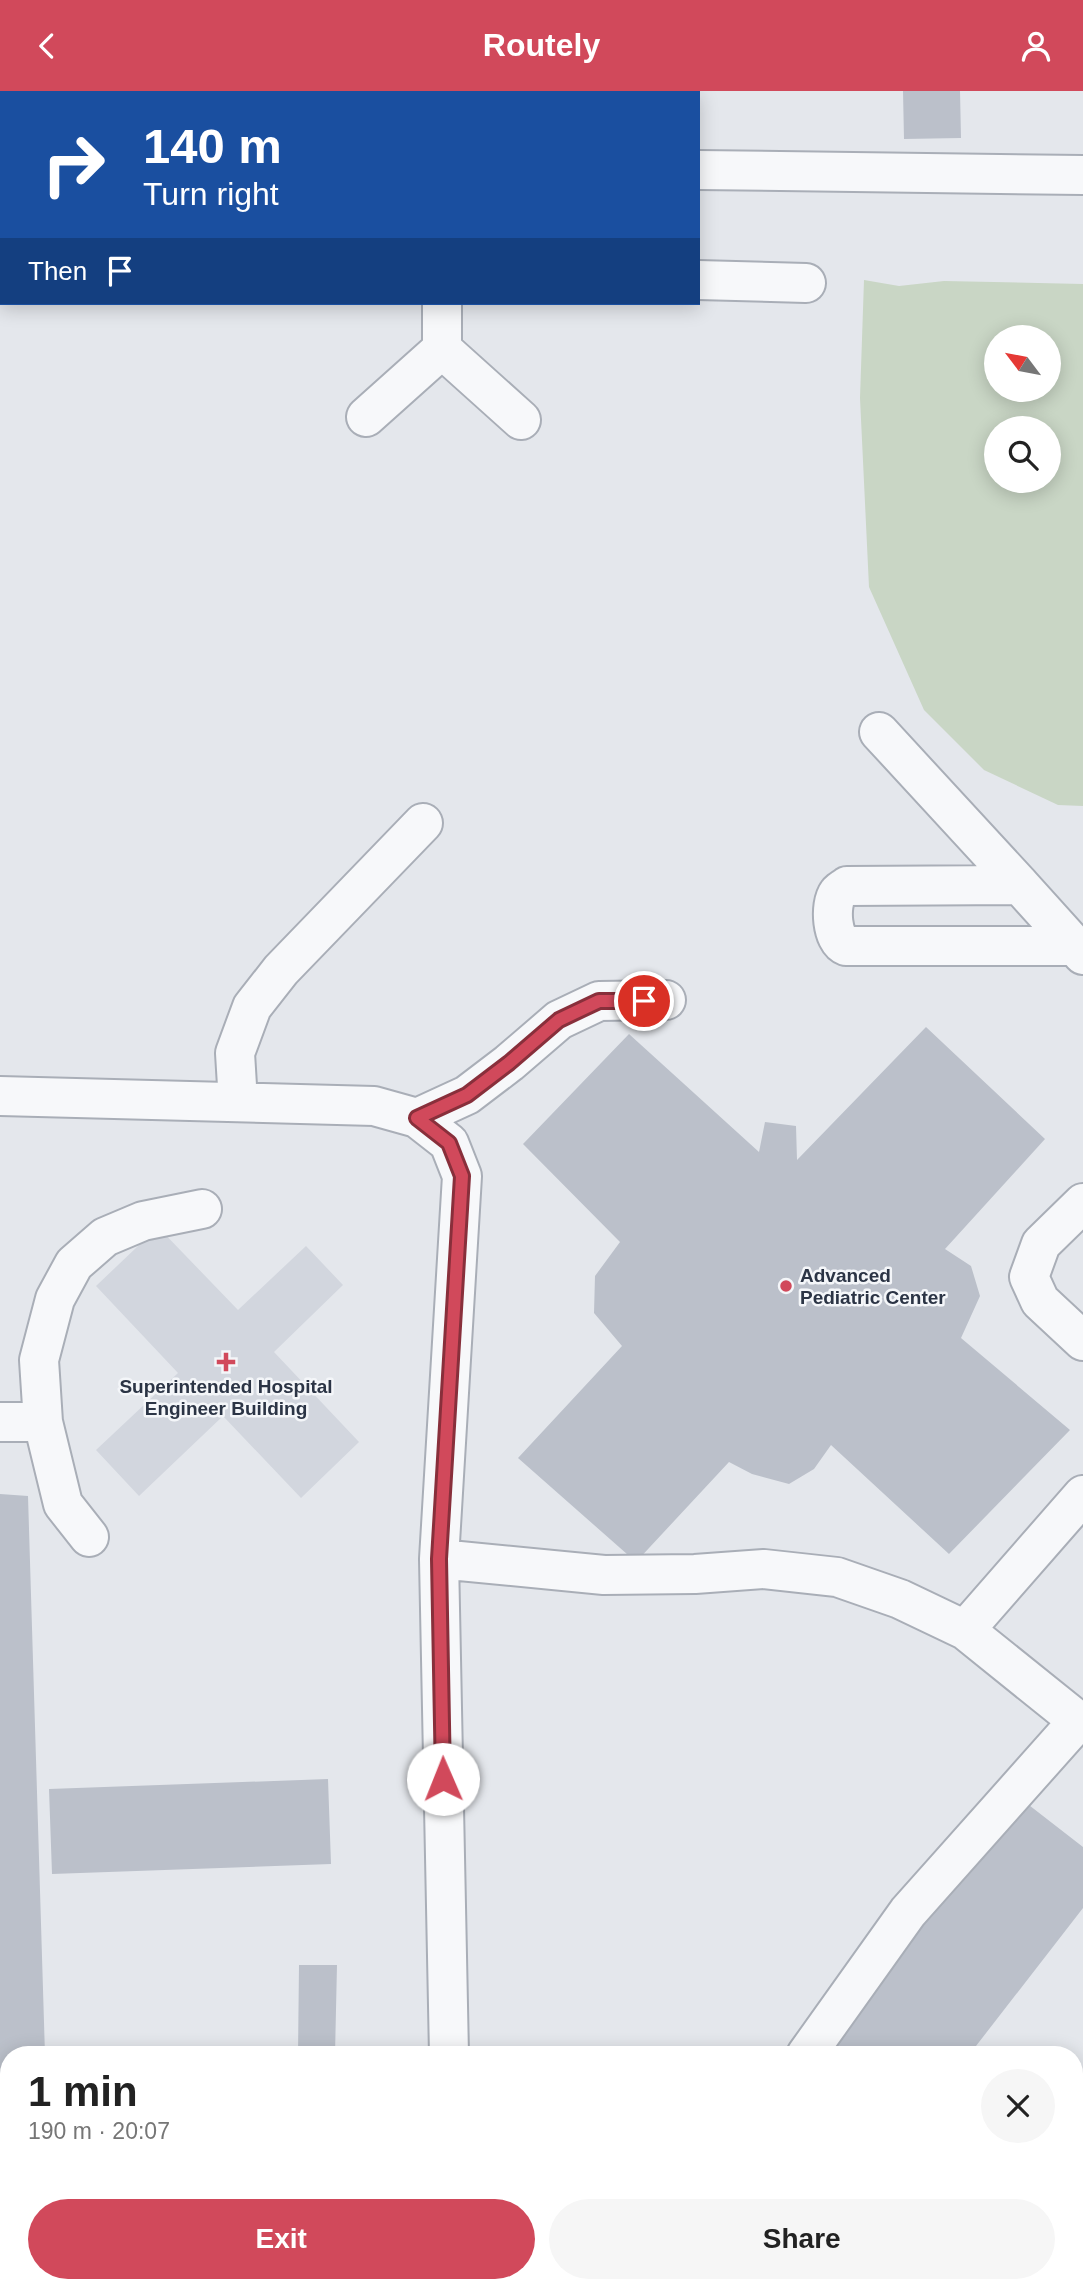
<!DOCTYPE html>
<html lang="en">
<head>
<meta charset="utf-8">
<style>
  :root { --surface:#fff; --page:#f6f6f6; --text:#222; --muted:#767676; --accent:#d1495b }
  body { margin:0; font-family:Arial,sans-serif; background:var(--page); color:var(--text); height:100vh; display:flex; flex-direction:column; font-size:26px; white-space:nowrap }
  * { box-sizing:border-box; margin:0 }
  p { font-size:23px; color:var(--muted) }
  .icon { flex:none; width:38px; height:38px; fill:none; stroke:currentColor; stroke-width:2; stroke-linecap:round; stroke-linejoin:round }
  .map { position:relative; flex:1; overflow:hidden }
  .side { position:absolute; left:0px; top:1955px; width:1083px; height:247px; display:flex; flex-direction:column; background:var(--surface); border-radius:28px 28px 0 0; box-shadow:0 4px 18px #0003 }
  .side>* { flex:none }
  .top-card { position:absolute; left:0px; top:0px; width:700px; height:214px; box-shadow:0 4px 18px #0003; background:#1a4fa0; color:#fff; overflow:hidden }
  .needle { width:46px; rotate:302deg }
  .buttons { position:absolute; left:984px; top:234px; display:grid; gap:14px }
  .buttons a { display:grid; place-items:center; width:77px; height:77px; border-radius:50%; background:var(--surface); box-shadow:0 4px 18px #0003; font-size:35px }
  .pin { position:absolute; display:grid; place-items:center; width:60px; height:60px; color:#fff; margin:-30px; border:4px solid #fff; border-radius:50%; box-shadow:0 2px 7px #0007 }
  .me { position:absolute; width:77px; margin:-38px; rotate:359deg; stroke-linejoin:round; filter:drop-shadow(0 0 5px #0008) }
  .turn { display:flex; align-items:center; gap:24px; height:147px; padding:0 28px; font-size:32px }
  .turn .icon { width:91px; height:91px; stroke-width:2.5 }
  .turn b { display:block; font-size:49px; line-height:60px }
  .then { display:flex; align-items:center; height:66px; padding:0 28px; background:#0003; gap:14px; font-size:26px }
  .round { display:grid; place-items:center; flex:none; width:74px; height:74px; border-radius:37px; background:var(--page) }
  .summary { display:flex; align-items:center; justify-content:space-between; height:119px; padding:0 28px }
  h1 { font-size:42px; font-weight:600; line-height:52px }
  .action { display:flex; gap:14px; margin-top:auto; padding:14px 28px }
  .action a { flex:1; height:80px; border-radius:42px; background:var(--accent); color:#fff; font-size:28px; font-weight:600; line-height:80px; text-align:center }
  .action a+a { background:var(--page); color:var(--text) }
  header { display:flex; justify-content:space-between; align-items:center; height:91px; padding:0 28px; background:var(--accent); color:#fff; font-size:32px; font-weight:600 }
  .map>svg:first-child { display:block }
  .built { fill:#d2d6de }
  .green { fill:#c9d6c5; fill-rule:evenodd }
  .building { fill:#bbc0ca }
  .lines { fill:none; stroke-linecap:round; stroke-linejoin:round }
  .minor-casing { stroke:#a9aeb7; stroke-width:42 }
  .minor { stroke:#f7f8fa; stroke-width:38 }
  .route-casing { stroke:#882f3b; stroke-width:18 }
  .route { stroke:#d1495b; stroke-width:12 }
  .poi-dot { fill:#d1495b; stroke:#f4f6f9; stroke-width:2.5 }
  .labels { text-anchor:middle; stroke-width:5; stroke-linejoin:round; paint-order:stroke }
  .poi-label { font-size:19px; font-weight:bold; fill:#2b3445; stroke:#f4f6f9; text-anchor:start }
</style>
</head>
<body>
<header><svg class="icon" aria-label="back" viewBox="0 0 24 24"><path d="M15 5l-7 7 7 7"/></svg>Routely<svg class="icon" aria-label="person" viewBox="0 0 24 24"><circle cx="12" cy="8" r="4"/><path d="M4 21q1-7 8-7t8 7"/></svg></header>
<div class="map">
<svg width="1083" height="2200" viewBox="0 0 1083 2200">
  <rect width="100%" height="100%" fill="#e4e7ec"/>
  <!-- built -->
  <path class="built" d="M158,1136L238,1219L306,1155L343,1194L274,1261L359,1351L301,1407L223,1325L139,1405L96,1359L178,1282L96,1195Z"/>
  <!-- green -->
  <path class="green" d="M864,189L899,195L944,190L1083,193V715L1058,714L984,679L924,619L869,496L860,307ZM996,247H1048V299H996ZM996,338H1048V390H996Z"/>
  <!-- building -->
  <path class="building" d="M903,0H960L961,47L904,48Z
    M926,936L1045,1048L945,1158L971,1175L980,1205L961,1247L1070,1339L949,1463L831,1354L814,1378L789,1393L752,1383L729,1371L636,1471L518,1367L622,1255L594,1222L595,1185L620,1151L523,1053L629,943L759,1061L765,1031L796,1035L797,1069Z
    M0,1403L28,1405L45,1964H9V2099H0Z
    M328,1688L331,1773L52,1783L49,1698Z
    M1011,1700L1083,1756V1817L969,1964H807Z
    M299,1874H337L335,1964H298Z
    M1083,2048V2180H1074V2060Z
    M632,2193H791L786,2200H641Z
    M353,2195V2200H256V2198Z"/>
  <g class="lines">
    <defs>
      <path id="minor" d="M259,0V2
        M0,61H2
        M698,79L1083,84
        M698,189L806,192
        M442,258L521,329
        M366,326L442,258V212
        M879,641L1020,794
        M1075,855H846C832,850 829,814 838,802C838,801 846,796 847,795L1020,794L1075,855L1083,864
        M0,1005L374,1015L417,1027L449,1052L462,1085L439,1468L449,1964
        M238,1011L235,962L252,916L281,879L423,732
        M417,1027L467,1004L509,972L559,929L599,910L666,909
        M1083,1112L1041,1153L1029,1186L1040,1210L1083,1250
        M0,1331H43L63,1413L89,1446
        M43,1331L39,1269L55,1208L74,1173L105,1146L143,1130L202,1118
        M439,1468L604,1484L695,1483L764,1478L837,1486L900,1508L965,1539L1083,1634
        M965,1539L1083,1404
        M806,1964L908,1821L1078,1630
        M453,2200V2193
        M656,2200L660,2193"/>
    </defs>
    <!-- minor casing -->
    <use href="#minor" class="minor-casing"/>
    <!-- minor -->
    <use href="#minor" class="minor"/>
  </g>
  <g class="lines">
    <defs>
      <path id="route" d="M443,1688L439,1468L462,1085L449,1052L417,1027L467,1004L509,972L559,929L599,910H644"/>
    </defs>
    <!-- route casing -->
    <use href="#route" class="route-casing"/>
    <!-- route -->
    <use href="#route" class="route"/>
  </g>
  <!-- markers -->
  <g class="poi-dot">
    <circle cx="786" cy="1195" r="7"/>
    <path d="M222.5 1260.5h7v7h7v7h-7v7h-7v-7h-7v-7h7z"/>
  </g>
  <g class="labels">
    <!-- poi labels -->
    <g class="poi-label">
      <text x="800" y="1191">Advanced<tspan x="800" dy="22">Pediatric Center</tspan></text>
      <text x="226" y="1302" text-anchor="middle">Superintended Hospital<tspan x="226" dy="22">Engineer Building</tspan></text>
    </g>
  </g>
</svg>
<div class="buttons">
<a><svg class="needle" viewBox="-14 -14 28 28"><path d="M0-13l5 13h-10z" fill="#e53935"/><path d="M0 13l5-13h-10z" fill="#767676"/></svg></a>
<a><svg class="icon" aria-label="search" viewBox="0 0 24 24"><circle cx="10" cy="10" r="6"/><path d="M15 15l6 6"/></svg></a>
</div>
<div class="pin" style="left:644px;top:910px;background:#d93025"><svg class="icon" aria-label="arrive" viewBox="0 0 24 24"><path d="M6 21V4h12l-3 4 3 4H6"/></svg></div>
<svg class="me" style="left:443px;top:1688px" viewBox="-20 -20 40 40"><circle r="19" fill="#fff"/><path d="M0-13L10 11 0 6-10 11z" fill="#d1495b"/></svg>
<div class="top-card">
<div class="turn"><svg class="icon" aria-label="right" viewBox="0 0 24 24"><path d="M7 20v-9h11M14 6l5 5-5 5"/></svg><div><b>140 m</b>Turn right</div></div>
<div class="then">Then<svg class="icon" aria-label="arrive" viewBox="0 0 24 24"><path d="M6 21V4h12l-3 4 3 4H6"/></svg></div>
</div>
<section class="side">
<div class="summary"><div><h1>1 min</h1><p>190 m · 20:07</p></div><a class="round"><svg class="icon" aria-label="close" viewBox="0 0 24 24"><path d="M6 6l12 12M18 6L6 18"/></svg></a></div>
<div class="action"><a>Exit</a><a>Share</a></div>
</section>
</div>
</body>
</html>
